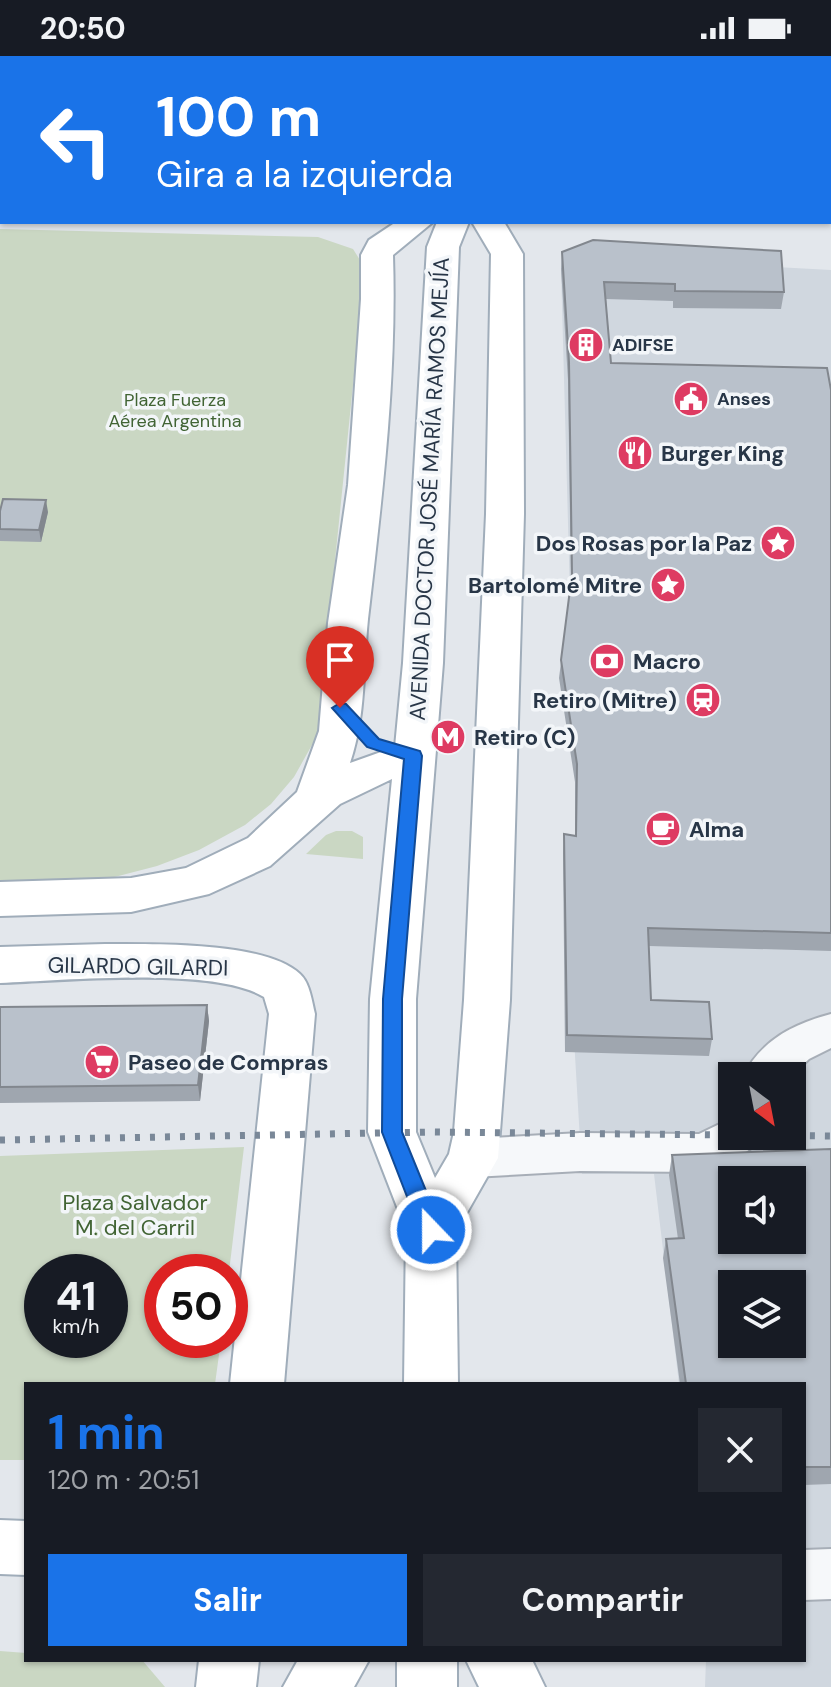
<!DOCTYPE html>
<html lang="es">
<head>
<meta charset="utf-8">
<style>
  :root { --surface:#171b24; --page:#242831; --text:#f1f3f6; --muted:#9ea1a6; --accent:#1a73e8 }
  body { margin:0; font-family:"DM Sans",sans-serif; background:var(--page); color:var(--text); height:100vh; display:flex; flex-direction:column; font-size:30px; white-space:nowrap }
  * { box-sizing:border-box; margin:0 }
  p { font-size:26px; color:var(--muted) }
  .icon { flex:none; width:44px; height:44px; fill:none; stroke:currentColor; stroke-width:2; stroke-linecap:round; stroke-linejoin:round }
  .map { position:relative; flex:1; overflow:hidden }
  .sheet { position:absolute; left:24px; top:1326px; width:782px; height:280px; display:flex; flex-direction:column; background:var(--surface); border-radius:0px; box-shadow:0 2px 6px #0004 }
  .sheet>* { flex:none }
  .top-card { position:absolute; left:0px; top:0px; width:832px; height:168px; box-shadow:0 2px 6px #0004; background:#1a73e8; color:#fff; overflow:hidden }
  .needle { width:52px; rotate:148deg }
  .controls { position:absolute; left:718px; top:1006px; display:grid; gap:16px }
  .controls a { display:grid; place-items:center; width:88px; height:88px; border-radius:0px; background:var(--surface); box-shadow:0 2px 6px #0004; font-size:40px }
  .speed { position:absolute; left:24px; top:1198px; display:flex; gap:16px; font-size:40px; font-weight:700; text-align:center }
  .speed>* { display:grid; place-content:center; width:104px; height:104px; border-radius:50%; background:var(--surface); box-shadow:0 2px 6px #0004; line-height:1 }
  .speed small { font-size:20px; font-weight:400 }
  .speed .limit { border:12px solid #d22; background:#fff; color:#111 }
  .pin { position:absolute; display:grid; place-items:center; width:68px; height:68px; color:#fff; margin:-82px -34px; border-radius:50% 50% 50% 0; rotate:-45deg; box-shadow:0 0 8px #0007 }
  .pin .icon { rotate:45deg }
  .me { position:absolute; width:88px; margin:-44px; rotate:338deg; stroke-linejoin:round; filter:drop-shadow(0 0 6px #0008) }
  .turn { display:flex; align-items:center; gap:28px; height:168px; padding:0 24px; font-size:36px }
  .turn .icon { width:104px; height:104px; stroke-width:2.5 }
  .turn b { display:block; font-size:56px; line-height:68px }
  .round { display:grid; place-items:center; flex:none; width:84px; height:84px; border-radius:0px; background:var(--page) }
  .head { display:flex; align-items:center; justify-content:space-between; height:136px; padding:0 24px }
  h1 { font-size:48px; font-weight:700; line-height:60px; color:var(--accent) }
  .primary-button { display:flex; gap:16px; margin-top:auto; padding:16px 24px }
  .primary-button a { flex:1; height:92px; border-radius:0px; background:var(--accent); color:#fff; font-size:32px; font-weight:700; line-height:92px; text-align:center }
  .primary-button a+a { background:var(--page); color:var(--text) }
  .status { display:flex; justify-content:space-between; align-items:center; height:56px; padding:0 40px; background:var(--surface); direction:ltr }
  .status svg { height:22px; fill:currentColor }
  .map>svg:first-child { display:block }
  .built { fill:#d0d7df; fill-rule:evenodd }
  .green { fill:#cad7c3; fill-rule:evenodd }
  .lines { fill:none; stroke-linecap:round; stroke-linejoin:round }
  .minor-casing { stroke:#a7aeb7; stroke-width:4 }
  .major-casing { stroke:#a0adba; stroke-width:4 }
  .minor { fill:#f6f8fa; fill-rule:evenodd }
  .major { fill:#fff; fill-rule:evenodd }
  .rail { stroke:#7a8898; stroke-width:7; stroke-dasharray:5 10; stroke-linecap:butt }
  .wall { fill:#9fa6af }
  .shaded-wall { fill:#82878e }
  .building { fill:#b9c1cb; stroke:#82878e; stroke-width:2; fill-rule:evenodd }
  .route { fill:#1a73e8; stroke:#114b97; stroke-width:2 }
  .labels { text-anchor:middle; stroke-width:7; stroke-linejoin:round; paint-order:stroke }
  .far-poi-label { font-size:18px; font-weight:bold; fill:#283647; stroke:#f3f6f9; text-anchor:start }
  .far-park-label { font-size:18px; fill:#416434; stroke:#f3f6f9 }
  .poi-label { font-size:22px; font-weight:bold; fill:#283647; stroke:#f3f6f9; text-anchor:start }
  .street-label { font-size:22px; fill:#283647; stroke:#f3f6f9 }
  .park-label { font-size:22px; fill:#416434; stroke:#f3f6f9 }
</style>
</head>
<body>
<div class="status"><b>20:50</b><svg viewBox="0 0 49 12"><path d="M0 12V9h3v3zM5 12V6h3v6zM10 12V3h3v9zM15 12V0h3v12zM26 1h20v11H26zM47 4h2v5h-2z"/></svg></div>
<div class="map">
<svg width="831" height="1631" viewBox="0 0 831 1631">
  <rect width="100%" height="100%" fill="#e3e7ec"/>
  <!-- built -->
  <path class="built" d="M592,201L831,214V1631H705L706,1604H804V1328H679L654,1118H582L563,796L577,795L561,213ZM732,1020H792V1080H732ZM732,1124H792V1184H732ZM732,1228H792V1288H732Z"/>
  <!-- green -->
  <path class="green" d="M0,0H428L2,2V67Z
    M0,173L318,181L353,193L365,212L317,680L294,721L271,748L245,769L199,794L157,810L103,824L0,829Z
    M336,775H352L363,781V803L306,798L326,779Z
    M244,1091L229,1216H162V1284H221L215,1328H26V1404H0V1100ZM42,1216H110V1284H42Z
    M0,1595L26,1597V1604H142L165,1631H0Z"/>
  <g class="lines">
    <defs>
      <path id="minor" d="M426,0H452V2H426Z
        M517,0H543V2H517Z
        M747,0H779L746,2Z
        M831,958V992L809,1003L791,1020H743C762,984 793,968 831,958Z
        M732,1062V1080H756L750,1093L734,1105L699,1116L580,1115L473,1121L457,1115L451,1102L457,1089L473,1083L580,1077L699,1078Z
        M831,1493V1543L804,1544V1494Z"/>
      <path id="major" d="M0,103H2V121H0Z
        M830,137H831V156H830Z
        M396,166H433L393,199C397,321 382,442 368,563C363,612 366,660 350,707L395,691L403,607L427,191L437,166H469L459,191L443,607L416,943V1076L435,1122L449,1098L454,1076L464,944L486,458L491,198L472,166H504L523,198L524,458L510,944L498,1102L456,1176L458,1328H404L406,1174L368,1076L370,943L392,723L340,748L270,810L209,838L131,856L0,860V826L131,822L186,812L248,782L297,736L319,675L328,567L348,429L361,243V199L369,184Z
        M105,888C152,888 265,885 300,918C310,927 312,946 315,958L284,1328H230L269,958L264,941C213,910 63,925 0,927V891Z
        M0,1464L26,1465V1519L0,1518Z
        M199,1604H259L256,1631H196Z
        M298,1604H369L354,1631H283Z
        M397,1604H457V1631H397Z
        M466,1604H532L545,1631H479Z"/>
    </defs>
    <!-- minor casing -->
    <use href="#minor" class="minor-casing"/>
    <!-- major casing -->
    <use href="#major" class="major-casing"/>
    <!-- minor -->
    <use href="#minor" class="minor"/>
    <!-- major -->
    <use href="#major" class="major"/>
    <!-- rail -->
    <path class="rail" d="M0,1084L432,1076L831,1080"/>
  </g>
  <!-- wall -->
  <path class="wall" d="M550,0H666V2H551Z
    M562,196L784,236L781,253L673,252V245L606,243L611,307L831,334V895L649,890L651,944L712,983L709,1000L565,996L563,796L564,778L575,780V726L559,622L571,528L568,324L561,213Z
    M0,455L48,456L41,486L0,485Z
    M207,949L209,965L200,1045L0,1047V951Z
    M831,1093V1428L804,1429V1328H680L663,1202L666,1183H678L669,1119L672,1099Z"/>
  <!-- shaded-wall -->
  <path class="shaded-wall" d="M604,0H666V2H599Z
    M46,444L48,456L41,486L39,474Z
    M207,949L209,965L200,1045L198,1029Z"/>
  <!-- building -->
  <path class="building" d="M582,0H604L599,2H589Z
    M593,184L781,195L784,236L675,235V228L604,226L611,307L827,312L831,334V877L648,872L651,944L709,946L712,983L567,979L564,778L576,780L577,708L561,604L572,518L569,306L562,196Z
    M3,443L46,444L39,474L0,473V455Z
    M207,949L198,1029L0,1031V951Z
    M831,1093V1411H804V1328H686L666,1183L684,1182L672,1099ZM732,1124H792V1184H732ZM732,1228H792V1288H732Z"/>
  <!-- route -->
  <path class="route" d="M340,647L346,648L379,683L420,695L422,700L402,943V1076L442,1174L438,1180H424L420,1174L382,1076L383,943L404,703L367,691L332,652Z"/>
  <!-- icons -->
  <defs>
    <symbol id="building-disc" viewBox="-11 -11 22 22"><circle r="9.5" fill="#de3b62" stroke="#f3f6f9"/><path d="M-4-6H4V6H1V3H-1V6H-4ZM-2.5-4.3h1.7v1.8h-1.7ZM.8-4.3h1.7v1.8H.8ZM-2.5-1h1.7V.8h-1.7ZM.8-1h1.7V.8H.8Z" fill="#fff"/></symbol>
    <symbol id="civic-disc" viewBox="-11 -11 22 22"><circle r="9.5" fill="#de3b62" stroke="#f3f6f9"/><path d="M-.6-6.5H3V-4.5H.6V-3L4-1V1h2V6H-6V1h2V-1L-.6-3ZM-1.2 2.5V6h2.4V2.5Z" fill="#fff"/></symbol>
    <symbol id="restaurant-disc" viewBox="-11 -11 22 22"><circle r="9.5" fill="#de3b62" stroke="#f3f6f9"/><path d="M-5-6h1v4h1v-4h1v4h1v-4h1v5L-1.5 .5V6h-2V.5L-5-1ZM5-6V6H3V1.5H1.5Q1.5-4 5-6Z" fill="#fff"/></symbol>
    <symbol id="sight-disc" viewBox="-11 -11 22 22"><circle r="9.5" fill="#de3b62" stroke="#f3f6f9"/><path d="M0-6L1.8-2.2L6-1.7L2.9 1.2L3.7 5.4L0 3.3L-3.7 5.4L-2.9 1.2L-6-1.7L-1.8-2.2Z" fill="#fff"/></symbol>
    <symbol id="bank-disc" viewBox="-11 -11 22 22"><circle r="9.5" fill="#de3b62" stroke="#f3f6f9"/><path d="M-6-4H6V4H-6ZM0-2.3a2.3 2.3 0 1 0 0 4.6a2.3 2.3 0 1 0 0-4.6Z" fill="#fff"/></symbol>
    <symbol id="station-disc" viewBox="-11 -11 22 22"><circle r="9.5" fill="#de3b62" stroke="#f3f6f9"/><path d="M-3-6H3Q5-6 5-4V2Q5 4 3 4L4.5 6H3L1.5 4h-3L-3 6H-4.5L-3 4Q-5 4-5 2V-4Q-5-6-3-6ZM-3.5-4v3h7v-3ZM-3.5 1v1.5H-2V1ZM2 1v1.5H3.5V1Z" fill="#fff"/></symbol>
    <symbol id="metro-disc" viewBox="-11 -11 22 22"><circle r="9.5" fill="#de3b62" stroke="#f3f6f9"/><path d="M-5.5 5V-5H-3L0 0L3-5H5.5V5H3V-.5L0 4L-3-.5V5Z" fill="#fff"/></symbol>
    <symbol id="cafe-disc" viewBox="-11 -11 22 22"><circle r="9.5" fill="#de3b62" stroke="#f3f6f9"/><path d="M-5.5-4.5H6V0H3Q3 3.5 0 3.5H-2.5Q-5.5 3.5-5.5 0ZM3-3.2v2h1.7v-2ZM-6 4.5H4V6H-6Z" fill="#fff"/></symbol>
    <symbol id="supermarket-disc" viewBox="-11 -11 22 22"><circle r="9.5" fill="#de3b62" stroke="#f3f6f9"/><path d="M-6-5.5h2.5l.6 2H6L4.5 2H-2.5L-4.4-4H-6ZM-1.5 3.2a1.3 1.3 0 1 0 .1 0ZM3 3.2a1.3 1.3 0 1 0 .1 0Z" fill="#fff"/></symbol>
  </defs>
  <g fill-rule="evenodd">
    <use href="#building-disc" x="566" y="269" width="40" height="40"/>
    <use href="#civic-disc" x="671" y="323" width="40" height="40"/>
    <use href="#restaurant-disc" x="615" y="377" width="40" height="40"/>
    <use href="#sight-disc" x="758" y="467" width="40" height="40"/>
    <use href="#sight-disc" x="648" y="509" width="40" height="40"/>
    <use href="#bank-disc" x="587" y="585" width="40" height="40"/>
    <use href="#station-disc" x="683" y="624" width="40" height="40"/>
    <use href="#metro-disc" x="428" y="661" width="40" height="40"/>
    <use href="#cafe-disc" x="643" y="753" width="40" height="40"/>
    <use href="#supermarket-disc" x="82" y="986" width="40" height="40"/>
  </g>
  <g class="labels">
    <!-- far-poi labels -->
    <g class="far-poi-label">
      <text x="612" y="295">ADIFSE</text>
      <text x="717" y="349">Anses</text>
    </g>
    <!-- far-park labels -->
    <g class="far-park-label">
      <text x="175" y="350">Plaza Fuerza<tspan x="175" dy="21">Aérea Argentina</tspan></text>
    </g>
    <!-- poi labels -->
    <g class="poi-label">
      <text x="661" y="405">Burger King</text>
      <text x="752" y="495" text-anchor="end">Dos Rosas por la Paz</text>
      <text x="642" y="537" text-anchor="end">Bartolomé Mitre</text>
      <text x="633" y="613">Macro</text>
      <text x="677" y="652" text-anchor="end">Retiro (Mitre)</text>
      <text x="474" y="689">Retiro (C)</text>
      <text x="689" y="781">Alma</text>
      <text x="128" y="1014">Paseo de Compras</text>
    </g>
    <!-- street labels -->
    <g class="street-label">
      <text transform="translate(429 433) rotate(-87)" y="8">AVENIDA DOCTOR JOSÉ MARÍA RAMOS MEJÍA</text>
      <text transform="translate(138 910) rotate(1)" y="8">GILARDO GILARDI</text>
    </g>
    <!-- park labels -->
    <g class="park-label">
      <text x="135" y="1154">Plaza Salvador<tspan x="135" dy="25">M. del Carril</tspan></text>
    </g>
  </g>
</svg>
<div class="controls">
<a><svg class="needle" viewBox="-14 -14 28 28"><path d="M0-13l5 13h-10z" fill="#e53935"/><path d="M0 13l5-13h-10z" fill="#9ea1a6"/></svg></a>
<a><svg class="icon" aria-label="sound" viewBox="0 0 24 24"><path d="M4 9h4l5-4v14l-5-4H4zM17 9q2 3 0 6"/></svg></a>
<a><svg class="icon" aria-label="layers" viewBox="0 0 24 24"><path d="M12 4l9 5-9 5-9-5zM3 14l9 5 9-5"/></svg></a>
</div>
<div class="speed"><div>41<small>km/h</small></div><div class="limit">50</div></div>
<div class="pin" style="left:340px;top:652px;background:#d93025"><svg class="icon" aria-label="arrive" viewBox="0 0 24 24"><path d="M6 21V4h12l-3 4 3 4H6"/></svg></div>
<svg class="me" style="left:431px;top:1174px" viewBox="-20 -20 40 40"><circle r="17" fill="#1a73e8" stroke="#fff" stroke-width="3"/><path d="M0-11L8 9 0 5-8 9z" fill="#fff"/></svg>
<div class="top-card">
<div class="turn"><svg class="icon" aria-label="left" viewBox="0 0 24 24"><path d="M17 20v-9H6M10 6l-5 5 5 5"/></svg><div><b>100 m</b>Gira a la izquierda</div></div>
</div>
<section class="sheet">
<div class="head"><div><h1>1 min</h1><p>120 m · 20:51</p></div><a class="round"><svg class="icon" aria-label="close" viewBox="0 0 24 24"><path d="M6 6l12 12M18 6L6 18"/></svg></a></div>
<div class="primary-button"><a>Salir</a><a>Compartir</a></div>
</section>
</div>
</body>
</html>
